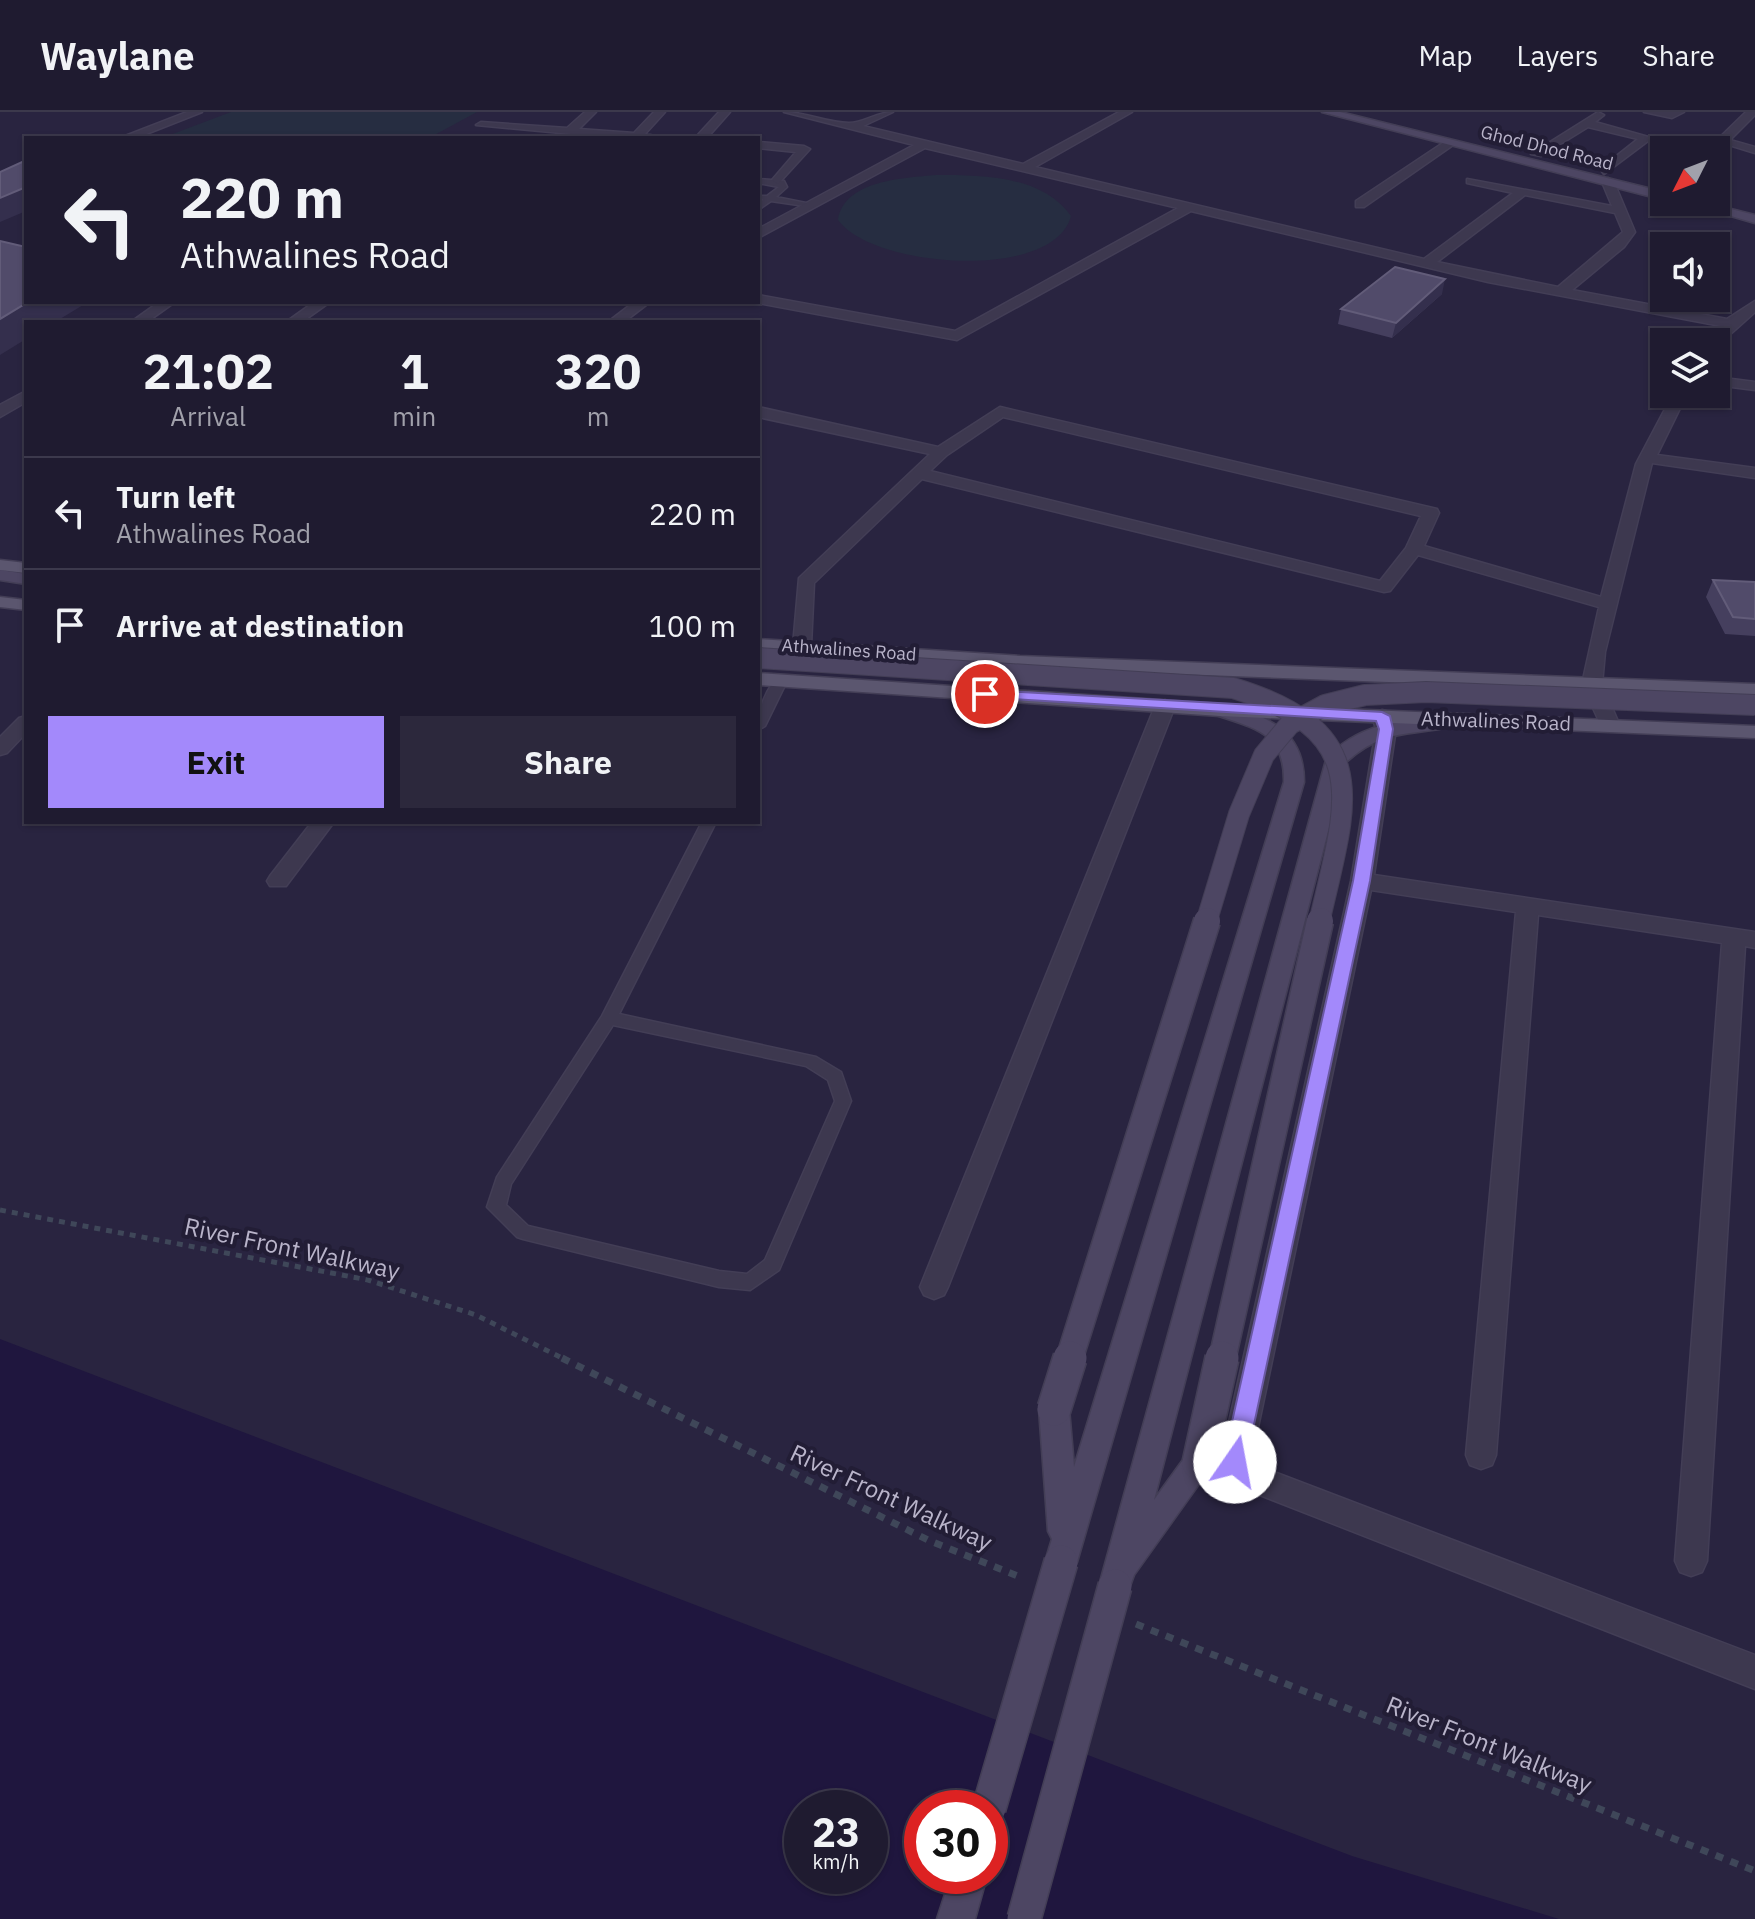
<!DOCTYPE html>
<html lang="en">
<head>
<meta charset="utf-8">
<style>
  :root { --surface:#1f1b30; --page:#2c283c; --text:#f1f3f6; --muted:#a1a1ab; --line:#3c394c; --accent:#a389fb }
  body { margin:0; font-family:"IBM Plex Sans",sans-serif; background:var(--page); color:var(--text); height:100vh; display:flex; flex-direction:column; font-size:30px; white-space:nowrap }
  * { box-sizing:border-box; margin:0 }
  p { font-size:26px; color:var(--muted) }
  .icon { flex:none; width:44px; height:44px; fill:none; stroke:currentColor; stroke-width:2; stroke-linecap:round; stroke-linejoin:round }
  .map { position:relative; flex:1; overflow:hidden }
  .sheet { position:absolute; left:24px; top:208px; width:736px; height:504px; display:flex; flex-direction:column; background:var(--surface); border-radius:0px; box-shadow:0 2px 6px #0004,0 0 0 2px var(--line) }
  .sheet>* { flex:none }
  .guide { position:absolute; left:24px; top:24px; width:736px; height:168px; border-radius:0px; box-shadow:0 2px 6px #0004,0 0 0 2px var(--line); background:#1f1b30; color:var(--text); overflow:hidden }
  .needle { width:52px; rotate:228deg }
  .fabs { position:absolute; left:1650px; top:24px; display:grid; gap:16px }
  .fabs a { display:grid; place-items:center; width:80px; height:80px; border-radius:0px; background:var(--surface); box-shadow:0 2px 6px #0004,0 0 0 2px var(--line); font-size:40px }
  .speed { position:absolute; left:784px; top:1678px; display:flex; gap:16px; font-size:40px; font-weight:700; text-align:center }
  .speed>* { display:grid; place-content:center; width:104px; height:104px; border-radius:50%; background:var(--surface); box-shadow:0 2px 6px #0004,0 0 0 2px var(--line); line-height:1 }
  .speed small { font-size:20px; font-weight:400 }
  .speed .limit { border:12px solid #d22; background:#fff; color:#111 }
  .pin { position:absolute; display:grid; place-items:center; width:68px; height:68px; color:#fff; margin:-34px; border:4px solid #fff; border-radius:50%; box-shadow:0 2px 8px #0007 }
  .me { position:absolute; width:88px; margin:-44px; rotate:12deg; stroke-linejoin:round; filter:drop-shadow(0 0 6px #0008) }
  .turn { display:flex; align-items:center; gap:28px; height:168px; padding:0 24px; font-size:36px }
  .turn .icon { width:104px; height:104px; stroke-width:2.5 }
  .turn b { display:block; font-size:56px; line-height:68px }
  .eta { display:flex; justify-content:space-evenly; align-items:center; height:136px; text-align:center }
  .eta b { font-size:48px; font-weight:700; line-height:56px }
  .action { display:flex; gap:16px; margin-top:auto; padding:16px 24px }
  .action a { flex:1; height:92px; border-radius:0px; background:var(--accent); color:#111; font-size:32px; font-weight:700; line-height:92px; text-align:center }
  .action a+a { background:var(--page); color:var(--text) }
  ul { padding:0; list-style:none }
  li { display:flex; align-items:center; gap:24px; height:112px; padding:0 24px; border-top:2px solid var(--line) }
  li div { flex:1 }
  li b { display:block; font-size:30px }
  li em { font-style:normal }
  header { display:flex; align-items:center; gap:48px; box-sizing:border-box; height:112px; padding:0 40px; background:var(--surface); border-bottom:2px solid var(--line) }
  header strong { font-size:38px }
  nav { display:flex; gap:44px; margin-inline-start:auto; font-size:28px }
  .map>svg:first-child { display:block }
  .green { fill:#262d41 }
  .water { fill:#1f163e; fill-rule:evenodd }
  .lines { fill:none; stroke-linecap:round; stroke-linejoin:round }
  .service-casing { stroke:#433e56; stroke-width:3 }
  .minor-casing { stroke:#433e56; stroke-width:3 }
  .tertiary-casing { stroke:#433e56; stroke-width:3 }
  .secondary-casing { stroke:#433e56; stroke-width:3 }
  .primary-casing { stroke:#433e56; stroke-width:3 }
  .path-far1 { stroke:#3f4759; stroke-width:5; stroke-dasharray:6 6; stroke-linecap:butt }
  .path { stroke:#3f4759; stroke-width:7; stroke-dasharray:8 8; stroke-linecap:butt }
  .service { fill:#3d384f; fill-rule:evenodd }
  .minor { fill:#3d384f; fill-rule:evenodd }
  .tertiary { fill:#3d384f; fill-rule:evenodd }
  .secondary { fill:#4d4663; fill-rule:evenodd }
  .primary { fill:#5b566f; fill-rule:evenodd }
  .secondary-bridge-far2-casing { stroke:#433e56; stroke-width:22; stroke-linecap:butt }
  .secondary-bridge-far1-casing { stroke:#433e56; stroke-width:29; stroke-linecap:butt }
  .secondary-bridge-casing { stroke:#433e56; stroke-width:36; stroke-linecap:butt }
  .secondary-bridge-far2 { stroke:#4d4663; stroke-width:20 }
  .secondary-bridge-far1 { stroke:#4d4663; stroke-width:26 }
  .secondary-bridge { stroke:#4d4663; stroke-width:33 }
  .wall { fill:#453f5e }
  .shaded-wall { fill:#342f4d }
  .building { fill:#514b6a; stroke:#625c79; stroke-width:2 }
  .route { fill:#a389fb; stroke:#6a59a3; stroke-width:2 }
  .labels { text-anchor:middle; stroke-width:8; stroke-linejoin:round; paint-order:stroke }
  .far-street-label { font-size:18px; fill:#b9b4ca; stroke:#221d35 }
  .street-label { font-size:20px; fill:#b9b4ca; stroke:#221d35 }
  .near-street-label { font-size:24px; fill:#b9b4ca; stroke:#221d35 }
</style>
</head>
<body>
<header>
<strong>Waylane</strong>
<nav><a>Map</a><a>Layers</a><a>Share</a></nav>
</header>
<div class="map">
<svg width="1755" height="1807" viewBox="0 0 1755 1807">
  <rect width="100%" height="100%" fill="#292440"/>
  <!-- green -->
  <path class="green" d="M231,0H477L429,26H162Z
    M936,63C981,63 1042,63 1071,104C1054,170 872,156 838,108C844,68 904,66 936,63Z"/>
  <!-- water -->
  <path class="water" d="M0,1227L1352,1744L1559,1807H0ZM802,1696H870V1764H802ZM922,1696H990V1764H922Z"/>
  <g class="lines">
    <defs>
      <path id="service" d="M758,67L784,69L787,75L776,85L816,93L812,95L771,89L758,98V92L763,88L761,84H767L779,75L758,71Z
        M781,565L787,569L765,614L758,618C758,601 765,573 781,565Z
        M702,710H716L619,902L816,945L841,960L851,989L779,1158L750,1178L719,1175L523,1127L517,1125L487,1095L497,1065L602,904ZM613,913L806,954L828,968L835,989L765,1148L747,1162L719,1159L528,1114L506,1093L511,1072Z"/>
      <path id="minor" d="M585,0H596L579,17L634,21L654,0H665L645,22L665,26H614L476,13L481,10L567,16Z
        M719,0H730L707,26H695Z
        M784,0C806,0 827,11 849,11C864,11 877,0 893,0L863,14L1023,52L1119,0H1132L1035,55L1424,147L1513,81L1467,71V67L1612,94L1602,70L1608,66L1614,70L1635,120L1624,135L1572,178L1727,207L1755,189V200L1716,235V230H1710L1721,214L1488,170L1191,99L957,228L758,191L754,190H758V183L955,219L1178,96L925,36L758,126V117L914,33ZM1525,83L1615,101L1623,120L1558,175L1437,150Z
        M1598,0L1604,3L1595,10L1652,26L1604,62L1600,57L1638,27L1588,15L1541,44L1531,42Z
        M1644,0H1684L1672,6Z
        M1746,0H1755V3L1730,28L1755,35V41L1716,29Z
        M1446,29L1456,31L1364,95H1356V89Z
        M758,30L804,34L810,37L778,72L772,68L796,40L758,36Z
        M159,190H175L147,210H131Z
        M314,190H330L302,210H286Z
        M634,190H650L624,210H608Z
        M1716,265L1755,270V278L1716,273Z
        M26,279V290L0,305V293Z
        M1673,282H1687L1657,343L1755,356V366L1652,351L1605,540L1602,572L1620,614L1617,618H1603L1582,572L1599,495L1418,443L1390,479L1384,480L922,367L814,471L811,534L802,540L793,534L799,466L930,342L758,305V295L938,335L1000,295L1437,397L1439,401L1424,434L1601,485L1636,352ZM1003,305L1421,404L1406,436L1380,469L930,359L947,343Z
        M1165,588L1175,594L948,1175L944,1183L934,1187L924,1183L920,1175L1155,594Z
        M1382,598L1389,600L1396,617L1374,763L1755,820V836L1745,834L1707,1449L1702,1460L1691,1464L1680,1460L1675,1449L1722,831L1538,803L1496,1343L1492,1353L1481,1357L1470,1353L1466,1343L1516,800L1371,778L1252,1344L1274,1360L1755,1543V1577L1252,1380L1224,1360L1220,1350L1351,769L1376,617L1372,604Z
        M26,604V621L7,641L0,643V625L19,606Z
        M312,710H334L286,774H270L267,769L270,764Z"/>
      <path id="tertiary" d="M187,0H202L136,26H120Z"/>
      <path id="secondary" d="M1322,0H1340L1664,80V88Z
        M1683,90H1703L1755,103V111Z
        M0,458L26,462V472L0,468Z
        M1220,592C1266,604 1304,616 1304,670L1077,1450L1072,1461L1061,1465L1050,1461L1045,1450L1052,1427L1048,1419L1039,1297L1043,1288L1054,1284L1065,1288L1069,1297L1074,1355L1284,670C1285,620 1254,616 1213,602L1210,598Z
        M1446,604L1453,606L1456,610L1453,614C1408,625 1386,615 1346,650L1154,1388L1188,1341L1199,1337L1210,1341L1214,1351L1134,1463L1126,1485L1115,1490L1104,1485L1099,1474L1326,648C1353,613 1405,606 1446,604Z
        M951,1764H987L975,1807H937Z"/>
      <path id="primary" d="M0,448L26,451V461L0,458Z
        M0,485L26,488V498L0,495Z
        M758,527L1020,544L1755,572V584L1020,556L758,539Z
        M758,561L1220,592L1755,614V626L1220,604L758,573Z"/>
    </defs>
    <!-- service casing -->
    <use href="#service" class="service-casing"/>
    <!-- minor casing -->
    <use href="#minor" class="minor-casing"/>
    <!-- tertiary casing -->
    <use href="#tertiary" class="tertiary-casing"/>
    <!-- secondary casing -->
    <use href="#secondary" class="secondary-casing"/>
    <!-- primary casing -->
    <use href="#primary" class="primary-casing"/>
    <!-- path-far1 -->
    <path class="path-far1" d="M0,1098L368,1168L476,1203L566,1248"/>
    <!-- path -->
    <path class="path" d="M562,1246L930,1429L1023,1466
      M1136,1512L1755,1759"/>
    <!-- service -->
    <use href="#service" class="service"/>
    <!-- minor -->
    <use href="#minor" class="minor"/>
    <!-- tertiary -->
    <use href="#tertiary" class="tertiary"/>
    <!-- secondary -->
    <use href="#secondary" class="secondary"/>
    <!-- primary -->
    <use href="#primary" class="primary"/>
    <defs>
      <path id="secondary-bridge-far2" d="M758,546L1233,576C1378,620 1346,692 1319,811
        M1206,811L1239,702L1264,643L1290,612L1325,593L1365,583L1426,580L1755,593"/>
      <path id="secondary-bridge-far1" d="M1069,1248L1207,809
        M1222,1248L1320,809"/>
      <path id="secondary-bridge" d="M1054,1297L1070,1246
        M1199,1351L1222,1246
        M989,1696L1061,1450
        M1024,1807L1115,1474"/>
    </defs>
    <!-- secondary-bridge-far2 casing -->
    <use href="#secondary-bridge-far2" class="secondary-bridge-far2-casing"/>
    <!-- secondary-bridge-far1 casing -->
    <use href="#secondary-bridge-far1" class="secondary-bridge-far1-casing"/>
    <!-- secondary-bridge casing -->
    <use href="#secondary-bridge" class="secondary-bridge-casing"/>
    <!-- secondary-bridge-far2 -->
    <use href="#secondary-bridge-far2" class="secondary-bridge-far2"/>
    <!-- secondary-bridge-far1 -->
    <use href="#secondary-bridge-far1" class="secondary-bridge-far1"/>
    <!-- secondary-bridge -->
    <use href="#secondary-bridge" class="secondary-bridge"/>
  </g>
  <!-- wall -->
  <path class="wall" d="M1442,182L1392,226L1338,212L1341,197Z
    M1713,468L1755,470V524L1725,522L1706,485Z"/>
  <!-- shaded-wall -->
  <path class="shaded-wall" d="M26,75V99L0,110V86Z
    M1445,167L1442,182L1392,226L1396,211Z
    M28,190H88L55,210H26V227L0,243V207Z"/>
  <!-- building -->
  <path class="building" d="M22,50L26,51V75L0,86V60Z
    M0,129L26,135V190H28L0,207Z
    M1395,155L1445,167L1396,211L1341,197Z
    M1713,468L1755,470V507L1733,505Z"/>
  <!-- route -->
  <path class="route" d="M985,578L1382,600L1390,604L1393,617L1370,769L1246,1350L1243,1358L1235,1361L1227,1358L1223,1350L1353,769L1379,617L1376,609L980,585L977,582Z"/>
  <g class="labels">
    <!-- far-street labels -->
    <g class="far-street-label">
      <text transform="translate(1547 36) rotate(14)" y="6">Ghod Dhod Road</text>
      <text transform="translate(849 538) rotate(4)" y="6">Athwalines Road</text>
    </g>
    <!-- street labels -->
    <g class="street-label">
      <text transform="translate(1496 609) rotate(2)" y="7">Athwalines Road</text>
    </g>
    <!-- near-street labels -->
    <g class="near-street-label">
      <text transform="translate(292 1137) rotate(12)" y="8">River Front Walkway</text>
      <text transform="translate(891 1386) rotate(25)" y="8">River Front Walkway</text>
      <text transform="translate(1489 1633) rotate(22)" y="8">River Front Walkway</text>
    </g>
  </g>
</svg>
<div class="fabs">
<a><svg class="needle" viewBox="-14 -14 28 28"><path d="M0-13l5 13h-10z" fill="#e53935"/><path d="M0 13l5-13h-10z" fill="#a1a1ab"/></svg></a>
<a><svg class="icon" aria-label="sound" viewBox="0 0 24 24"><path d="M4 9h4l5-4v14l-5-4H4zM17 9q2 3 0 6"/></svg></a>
<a><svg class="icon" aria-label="layers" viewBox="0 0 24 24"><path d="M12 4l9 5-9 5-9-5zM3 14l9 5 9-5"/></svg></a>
</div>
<div class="speed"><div>23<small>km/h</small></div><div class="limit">30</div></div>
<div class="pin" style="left:985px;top:582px;background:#d93025"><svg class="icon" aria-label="arrive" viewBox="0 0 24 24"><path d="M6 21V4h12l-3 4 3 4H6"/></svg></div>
<svg class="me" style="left:1235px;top:1350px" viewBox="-20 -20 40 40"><circle r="19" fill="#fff"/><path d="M0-13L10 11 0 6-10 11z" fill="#a389fb"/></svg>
<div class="guide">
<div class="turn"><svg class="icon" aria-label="left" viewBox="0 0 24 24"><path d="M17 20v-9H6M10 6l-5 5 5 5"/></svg><div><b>220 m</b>Athwalines Road</div></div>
</div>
<section class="sheet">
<div class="eta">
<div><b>21:02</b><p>Arrival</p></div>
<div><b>1</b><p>min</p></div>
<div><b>320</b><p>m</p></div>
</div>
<ul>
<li><svg class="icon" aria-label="left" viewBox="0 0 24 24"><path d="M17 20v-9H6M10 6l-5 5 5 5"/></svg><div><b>Turn left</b><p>Athwalines Road</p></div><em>220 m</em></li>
<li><svg class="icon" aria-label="arrive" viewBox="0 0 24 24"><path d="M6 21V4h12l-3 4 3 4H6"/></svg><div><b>Arrive at destination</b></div><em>100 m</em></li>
</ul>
<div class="action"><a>Exit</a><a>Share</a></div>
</section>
</div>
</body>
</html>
